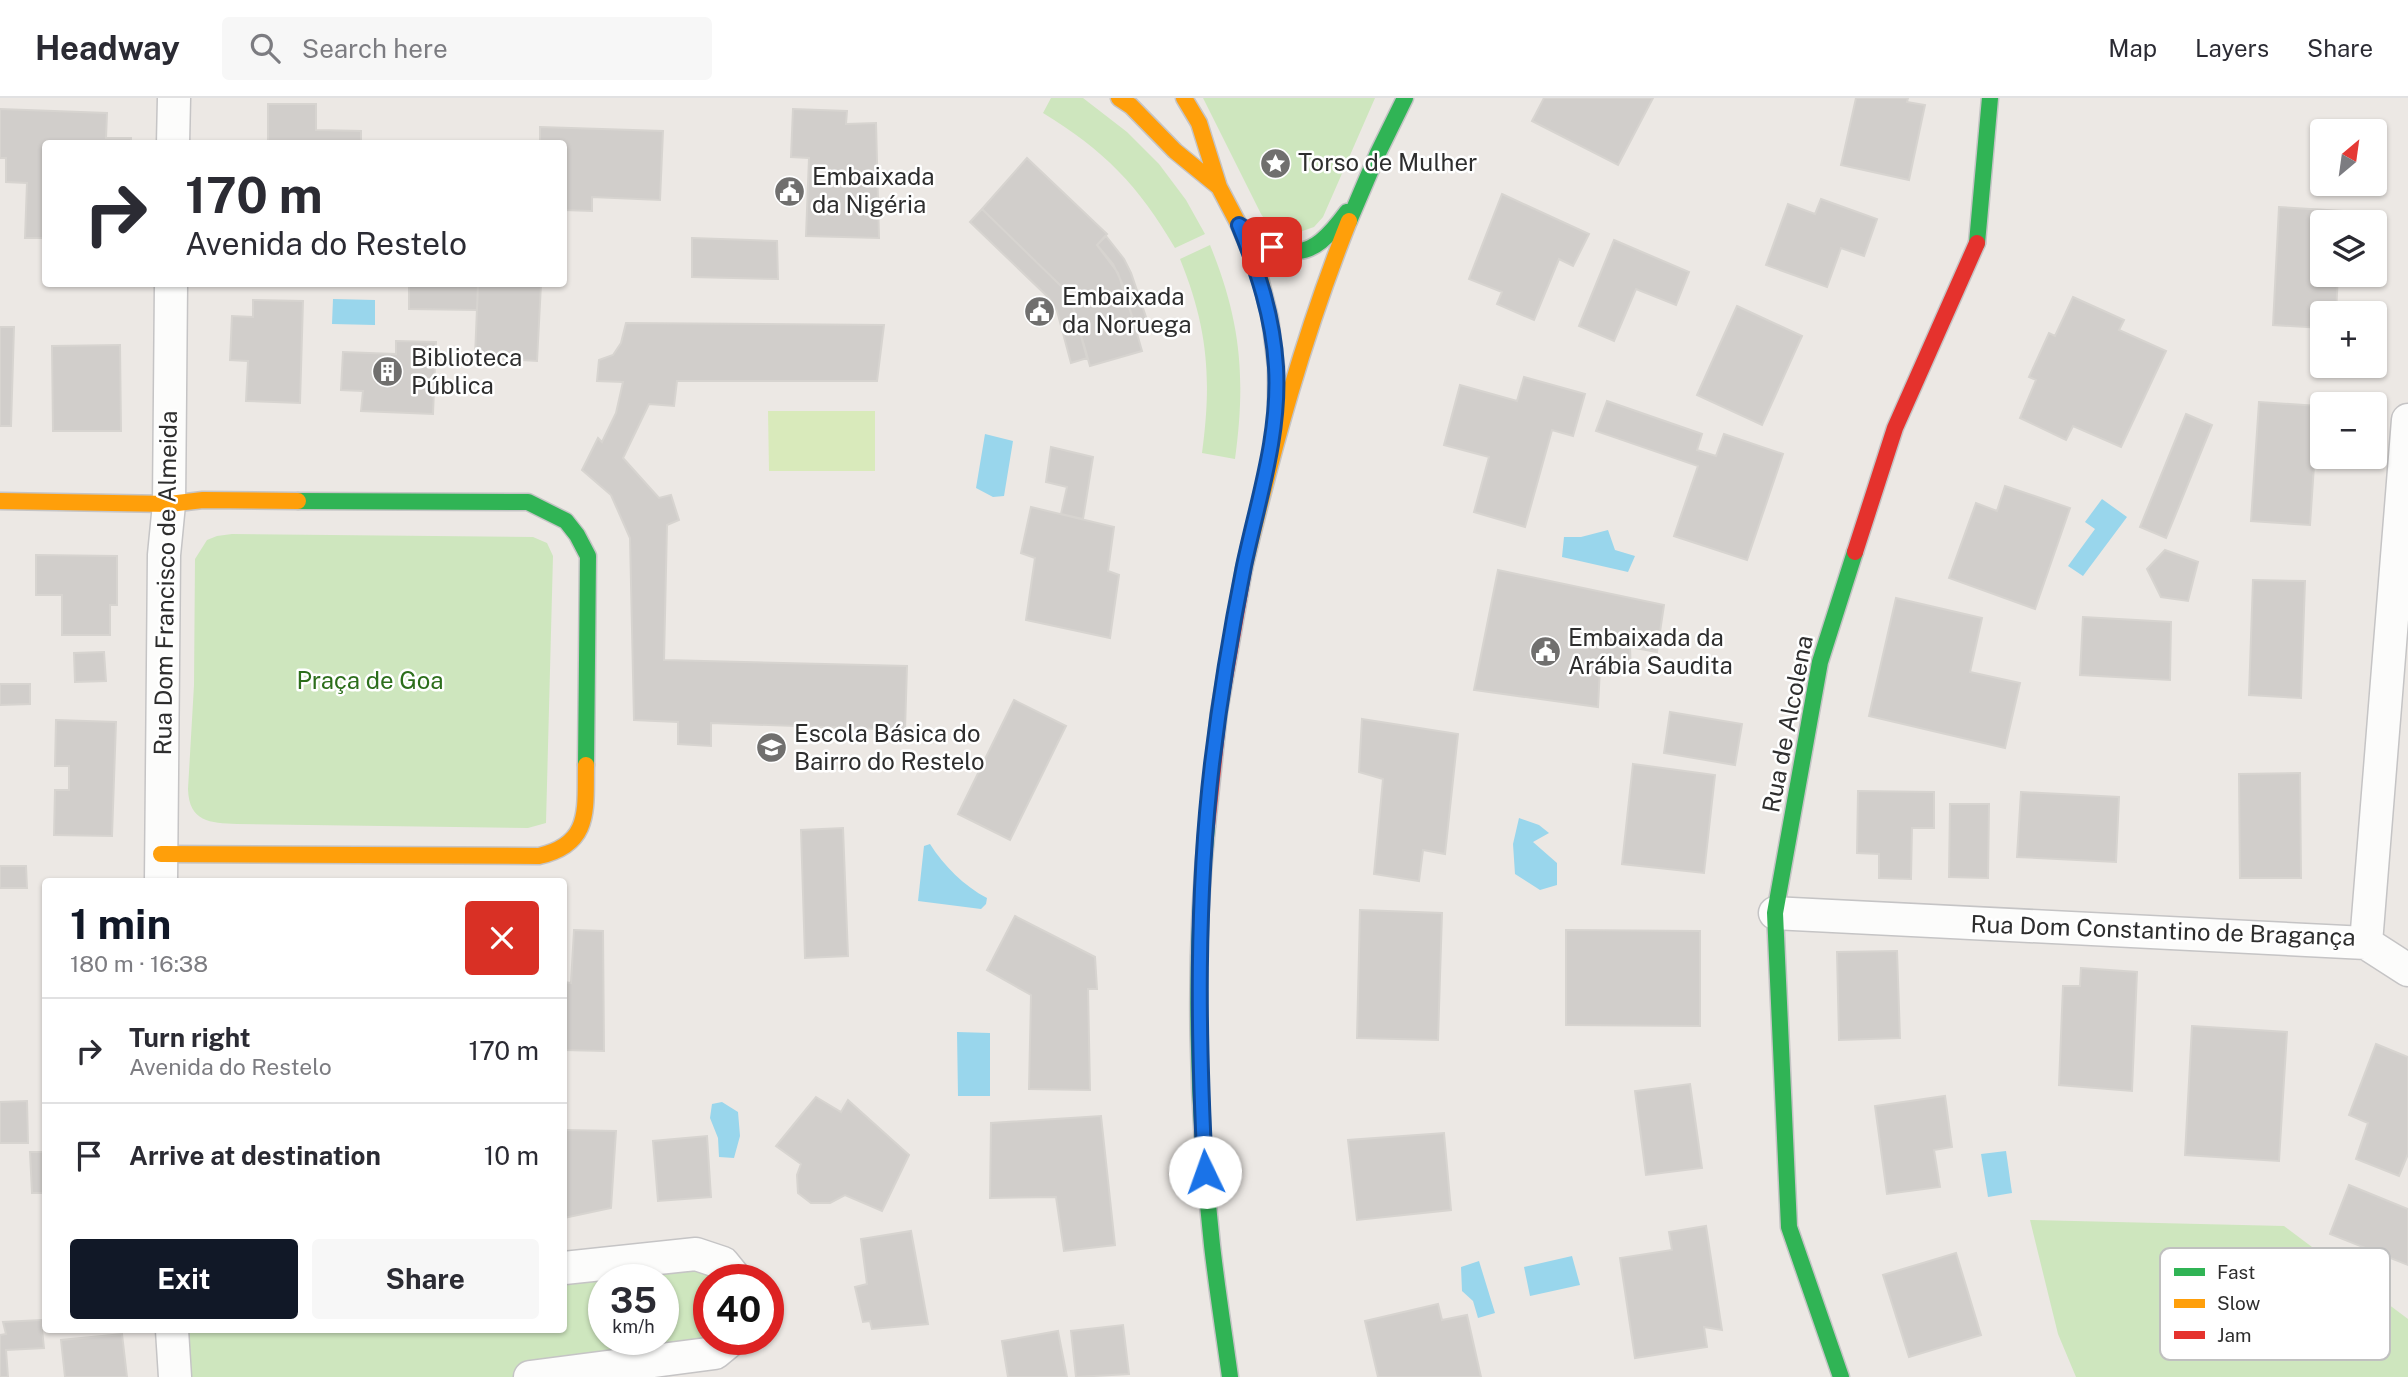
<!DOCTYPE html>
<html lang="en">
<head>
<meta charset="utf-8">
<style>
  :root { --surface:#fff; --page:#f7f7f7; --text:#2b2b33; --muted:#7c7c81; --line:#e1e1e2; --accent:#111827 }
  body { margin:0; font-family:"Public Sans",sans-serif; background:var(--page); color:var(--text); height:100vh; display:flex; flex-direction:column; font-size:26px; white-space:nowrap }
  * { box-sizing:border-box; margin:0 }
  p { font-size:23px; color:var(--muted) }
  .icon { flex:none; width:38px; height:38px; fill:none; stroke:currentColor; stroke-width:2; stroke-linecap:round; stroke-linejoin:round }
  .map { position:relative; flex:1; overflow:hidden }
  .panel { position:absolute; left:42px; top:780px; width:525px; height:455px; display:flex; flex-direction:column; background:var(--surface); border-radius:7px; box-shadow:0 2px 5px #0004 }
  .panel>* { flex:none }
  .top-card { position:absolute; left:42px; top:42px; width:525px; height:147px; border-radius:7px; box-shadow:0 2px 5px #0004; background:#fff; color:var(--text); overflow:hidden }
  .needle { width:46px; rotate:29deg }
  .tools { position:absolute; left:2310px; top:21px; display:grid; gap:14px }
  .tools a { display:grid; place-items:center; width:77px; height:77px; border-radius:7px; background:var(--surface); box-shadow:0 2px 5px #0004; font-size:35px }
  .speed { position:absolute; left:588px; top:1166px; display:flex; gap:14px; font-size:35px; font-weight:700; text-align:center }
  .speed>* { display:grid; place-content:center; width:91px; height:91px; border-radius:50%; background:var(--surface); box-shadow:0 2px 5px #0004; line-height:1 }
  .speed small { font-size:18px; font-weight:400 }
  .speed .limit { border:10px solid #d22; background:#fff; color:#111 }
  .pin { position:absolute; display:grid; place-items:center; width:60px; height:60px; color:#fff; margin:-30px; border-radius:14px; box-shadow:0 4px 10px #0006 }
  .me { position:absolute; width:77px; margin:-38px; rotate:357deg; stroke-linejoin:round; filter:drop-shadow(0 0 5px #0008) }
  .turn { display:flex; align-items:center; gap:24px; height:147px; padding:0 28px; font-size:32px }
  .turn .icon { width:91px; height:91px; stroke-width:2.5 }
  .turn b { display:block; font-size:49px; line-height:60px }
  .round { display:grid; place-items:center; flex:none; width:74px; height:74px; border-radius:7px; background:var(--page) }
  .head { display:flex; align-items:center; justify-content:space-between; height:119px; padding:0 28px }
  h1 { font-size:42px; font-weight:700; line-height:52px; color:var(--accent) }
  .button { display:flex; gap:14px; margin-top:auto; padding:14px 28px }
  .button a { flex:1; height:80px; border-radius:7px; background:var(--accent); color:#fff; font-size:28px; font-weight:700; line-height:80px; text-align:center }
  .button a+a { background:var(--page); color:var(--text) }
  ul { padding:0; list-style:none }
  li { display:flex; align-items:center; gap:21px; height:105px; padding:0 28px; border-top:2px solid var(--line) }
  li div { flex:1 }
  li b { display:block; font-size:26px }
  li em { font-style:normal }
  header { display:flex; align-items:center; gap:42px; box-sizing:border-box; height:98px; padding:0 35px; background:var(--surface); border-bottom:2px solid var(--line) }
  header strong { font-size:33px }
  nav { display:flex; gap:38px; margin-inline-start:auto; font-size:24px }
  .search { width:490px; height:63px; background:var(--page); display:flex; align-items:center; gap:18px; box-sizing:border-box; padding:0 24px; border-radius:7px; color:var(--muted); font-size:26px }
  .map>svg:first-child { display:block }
  .green { fill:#cee6be; fill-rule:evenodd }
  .pitch { fill:#d9eabb }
  .water { fill:#99d6ec }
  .building { fill:#d1cecb; stroke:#d7d4d0; stroke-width:2 }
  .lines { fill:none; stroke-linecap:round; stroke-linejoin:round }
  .street-casing { stroke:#c5c4c5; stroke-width:35 }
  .fast-casing { stroke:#c5c4c5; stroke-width:19 }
  .slow-casing { stroke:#c5c4c5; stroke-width:19 }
  .jam-casing { stroke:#c5c4c5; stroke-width:19 }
  .street { stroke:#fcfcfb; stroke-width:32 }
  .fast { stroke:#30b455; stroke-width:16 }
  .slow { stroke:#ff9f0a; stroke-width:16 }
  .jam { stroke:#e5322d; stroke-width:16 }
  .route-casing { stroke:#114b97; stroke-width:18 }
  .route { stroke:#1a73e8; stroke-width:12 }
  .labels { text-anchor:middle; stroke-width:5; stroke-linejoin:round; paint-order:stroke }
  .poi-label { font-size:24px; fill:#2e2e2e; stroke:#fff; text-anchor:start }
  .street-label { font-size:24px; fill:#2e2e2e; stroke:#fff }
  .park-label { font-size:24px; fill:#2c6e1b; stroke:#fff }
  .key { fill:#fff; stroke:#c0c0c0; stroke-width:2 }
  .key-label { font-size:19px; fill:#2e2e2e }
</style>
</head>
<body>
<header>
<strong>Headway</strong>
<div class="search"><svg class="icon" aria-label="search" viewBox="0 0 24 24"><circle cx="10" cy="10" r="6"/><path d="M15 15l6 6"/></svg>Search here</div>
<nav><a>Map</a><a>Layers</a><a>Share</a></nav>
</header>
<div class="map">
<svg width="2408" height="1279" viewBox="0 0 2408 1279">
  <rect width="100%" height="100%" fill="#ece8e4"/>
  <!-- green -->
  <path class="green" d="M1051,0H1083L1127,34L1159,66L1186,102L1205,136L1175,150C1139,88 1104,52 1043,15Z
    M1203,0H1375L1323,119L1314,129L1291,137L1268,126L1261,116Z
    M1210,147C1241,223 1246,280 1235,361L1202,355C1212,281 1208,230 1180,161Z
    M232,436L533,439L547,445L553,458L546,725L528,730L237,726C210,725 189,724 188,691L194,587L195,461L207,442L217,438Z
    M2030,1122L2284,1128L2408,1221V1279H2076L2058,1236Z
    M696,1156L736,1181H709V1241L530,1279H175L172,1232H564V1170ZM604,1181H663V1241H604Z"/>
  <!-- pitch -->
  <path class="pitch" d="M768,313H875V373H769Z"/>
  <!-- water -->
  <path class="water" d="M333,201L375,202V227L332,226Z
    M985,336L1013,343L1004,398L993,399L976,390Z
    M2102,401L2127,419L2083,478L2068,468L2095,431L2085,424Z
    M1608,432L1615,452L1635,458L1628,474L1562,459L1564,439H1581Z
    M1519,720L1539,727L1549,735L1533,744L1557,765V787L1540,792L1515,776L1513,746Z
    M930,746C944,768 964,788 987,800L986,806L981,811L918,803L924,748Z
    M957,934L990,935V998H958Z
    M722,1004L738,1014L740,1038L734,1060L719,1059L718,1040L710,1020L712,1006Z
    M2006,1053L2012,1095L1988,1099L1981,1056Z
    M1572,1158L1580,1187L1530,1198L1524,1169Z
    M1479,1163L1495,1215L1478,1220L1473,1203L1462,1193L1461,1169Z"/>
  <!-- building -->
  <path class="building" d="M1544,0H1653L1618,67L1532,23Z
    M1856,0H1908L1907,4L1925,7L1909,82L1841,67Z
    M268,6H316V32L361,33V46H268Z
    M0,11L107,15L106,40H131V46H46V140H25L27,85L6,84V60H0Z
    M793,11L847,13L846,26L876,25L879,140L806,138L809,60L791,59Z
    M540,29L663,33L660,102L592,99V113L564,112V46H540Z
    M1027,60L1107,136L1097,147L1113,166L1123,187L1142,253L1090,268L1071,202L1064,191L982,111Z
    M1502,96L1589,136L1573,168L1559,161L1534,222L1497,206L1502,194L1469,181Z
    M1821,101L1877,121L1864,158L1841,150L1827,189L1766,167L1788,106L1815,116Z
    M2279,109L2342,113L2341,124H2322V177H2338L2336,215H2322V230L2273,227Z
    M982,111L1064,191L1071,202L1087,260L1071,265L1057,213L1049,200L970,124Z
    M1106,138L1124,161L1131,175L1147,222L1134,225L1118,175L1097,147Z
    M692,140L777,143L778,181L692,179Z
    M1614,142L1689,174L1676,207L1636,191L1614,243L1579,228Z
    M409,186H478L477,212L409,211Z
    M478,186H541L537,263L475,259Z
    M2073,199L2124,222L2119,232L2166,253L2121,349L2073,328L2066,342L2020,320L2036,282L2029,279L2049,235L2055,238Z
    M253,202L303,203L300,305L246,303L248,263L230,262L232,218L253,219Z
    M1737,208L1802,238L1762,327L1697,297Z
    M626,225L884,227L877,283H677L674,308L649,306L623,360L659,400L671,397L679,422L667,427L664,562L907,568L905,632L711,625V648L678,646V624L634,622L630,440L611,397L582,372L598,340L602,344L616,315L623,284L597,283L599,262L613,257L621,245Z
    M0,229H14L11,328H0Z
    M396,243L436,244L433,316L361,313L363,293L341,292L343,254L396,256Z
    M120,247L121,333H53L52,248Z
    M1524,279L1585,296L1573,338L1552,332L1525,429L1474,414L1489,359L1444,347L1460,287L1517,303Z
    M1607,303L1702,336L1697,352L1716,358L1724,336L1783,356L1747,462L1674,438L1698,368L1596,333Z
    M2259,304L2318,308L2310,427L2251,423Z
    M2186,316L2212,327L2166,440L2140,429Z
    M1051,349L1093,359L1083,421L1061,416L1067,389L1046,384Z
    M2005,388L2070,410L2035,511L1949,480L1976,405L1997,413Z
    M1031,409L1114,429L1108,473L1119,477L1110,540L1026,522L1035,460L1021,455Z
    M2165,452L2198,464L2188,503L2161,499L2147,471Z
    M36,457L117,458V507H110V537H62V497H36Z
    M1498,472L1664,507L1657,554L1630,549L1631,576L1600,570L1598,609L1474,592Z
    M2253,482L2305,483L2301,600L2249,597Z
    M1896,500L1982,520L1970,574L2020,585L2005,650L1869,618Z
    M2083,519L2171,524L2170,582L2080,577Z
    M104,554L106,583L75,584L74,555Z
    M0,586H30V606L0,607Z
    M1014,602L1066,628L1010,742L958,716Z
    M1670,614L1742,626L1735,667L1664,655Z
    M1362,621L1458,636L1445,756L1423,752L1419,783L1374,776L1383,681L1359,674Z
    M56,622L116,624L112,738L54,737L55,692H69V668H55Z
    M1633,666L1715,677L1704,775L1622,766Z
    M2300,675L2301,780H2240L2239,676Z
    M1858,693L1934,694V730H1912L1911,781L1879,780V756L1857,755Z
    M2021,694L2119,699L2116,764L2017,759Z
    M1950,706H1989L1988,780L1949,779Z
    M843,730L848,858L805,860L801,732Z
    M0,768H26L27,790H0Z
    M1360,812L1442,815L1438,942L1357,940Z
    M1015,818L1095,859L1097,891H1088L1090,992L1029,991L1031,897L987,872Z
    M574,832L603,833L604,953L564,952V884L571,885Z
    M1566,832L1700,833V928L1566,927Z
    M1897,853L1900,940L1839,942L1837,854Z
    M2081,870L2137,874L2132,993L2059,987L2063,888H2080Z
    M2192,928L2287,934L2279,1063L2185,1057Z
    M2376,946L2408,959V1056L2399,1078L2356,1061L2368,1025L2349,1017Z
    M1690,986L1702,1070L1646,1077L1635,993Z
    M1945,998L1952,1049L1934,1052L1940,1089L1887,1096L1875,1008Z
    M816,999L841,1014L848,1002L909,1057L882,1113L845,1097L830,1105H811L798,1095L797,1077L801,1066L776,1048Z
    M27,1003L28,1045H0V1004Z
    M1101,1018L1115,1147L1064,1153L1056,1099L990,1100L991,1025Z
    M564,1032L616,1033L611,1110L564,1120Z
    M1444,1035L1451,1112L1357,1122L1348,1042Z
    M707,1038L711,1099L658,1103L653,1043Z
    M30,1054H46V1095H32Z
    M2349,1087L2408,1111V1167L2330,1136Z
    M1706,1128L1722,1232L1704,1229L1707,1249L1635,1260L1620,1160L1672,1152L1669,1134Z
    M911,1133L928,1226L872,1231L870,1223L863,1224L855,1189L867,1186L861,1141Z
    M1956,1155L1981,1237L1909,1259L1883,1177Z
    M1438,1206L1442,1222L1467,1217L1481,1279H1378L1365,1223Z
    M41,1222L44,1250L6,1252L8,1279H0V1237L6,1236L3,1224Z
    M1123,1227L1129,1276L1076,1279L1071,1233Z
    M1058,1233L1067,1279H1008L1002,1243Z
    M122,1236L127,1279H65L61,1242Z"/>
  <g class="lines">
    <defs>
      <path id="street" d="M173,46L174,0
        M161,784L164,457L169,406L171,186
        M1775,815L2366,845L2408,322
        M2366,845L2408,872
        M564,1170L696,1156L723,1165L736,1181
        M172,1232L175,1279
        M530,1279L715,1255L732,1241"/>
      <path id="fast" d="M1349,123L1378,55L1405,0
        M1239,127C1291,161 1308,167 1347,114
        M1977,145L1990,0
        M298,403L528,404L566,423L577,437L588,458L586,667
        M1207,728C1193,863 1197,1012 1212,1147C1217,1191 1224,1235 1230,1279
        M1841,1279L1789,1129L1775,815L1820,564L1855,454"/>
      <path id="slow" d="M1119,0L1131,8L1175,53L1219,89
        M1184,0L1199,25L1219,89L1239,127L1258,172L1270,220L1276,269V304
        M0,403L169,406L203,402L298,403
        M1244,471C1272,353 1304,236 1349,123
        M161,756L539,758C592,746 585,711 586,667"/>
      <path id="jam" d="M1855,454L1895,330L1977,145
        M1207,728L1219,614L1244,471"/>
    </defs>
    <!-- street casing -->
    <use href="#street" class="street-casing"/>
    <!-- fast casing -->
    <use href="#fast" class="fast-casing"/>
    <!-- slow casing -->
    <use href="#slow" class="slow-casing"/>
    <!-- jam casing -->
    <use href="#jam" class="jam-casing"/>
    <!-- street -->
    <use href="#street" class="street"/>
    <!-- fast -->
    <use href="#fast" class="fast"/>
    <!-- slow -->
    <use href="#slow" class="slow"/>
    <!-- jam -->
    <use href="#jam" class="jam"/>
  </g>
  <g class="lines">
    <defs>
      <path id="route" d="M1205,1074C1198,938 1196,802 1212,666C1220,600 1231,533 1244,468C1258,402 1280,337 1276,269C1273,219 1258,173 1239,127L1272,149"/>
    </defs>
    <!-- route casing -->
    <use href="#route" class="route-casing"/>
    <!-- route -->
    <use href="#route" class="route"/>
  </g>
  <!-- icons -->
  <defs>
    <symbol id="sight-disc" viewBox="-11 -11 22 22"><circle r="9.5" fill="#706f6e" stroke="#fff"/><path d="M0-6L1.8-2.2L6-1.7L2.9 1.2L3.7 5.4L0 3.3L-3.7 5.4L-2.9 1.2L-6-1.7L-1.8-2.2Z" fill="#fff"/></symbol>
    <symbol id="civic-disc" viewBox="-11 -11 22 22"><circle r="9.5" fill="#706f6e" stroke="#fff"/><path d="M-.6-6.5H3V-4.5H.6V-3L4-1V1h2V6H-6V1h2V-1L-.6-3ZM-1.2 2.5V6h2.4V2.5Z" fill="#fff"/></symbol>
    <symbol id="building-disc" viewBox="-11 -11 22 22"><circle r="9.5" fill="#706f6e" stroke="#fff"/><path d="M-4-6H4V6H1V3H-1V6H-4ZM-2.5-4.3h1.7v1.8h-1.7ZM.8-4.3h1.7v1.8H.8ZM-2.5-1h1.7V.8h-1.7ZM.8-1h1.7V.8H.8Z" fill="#fff"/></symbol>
    <symbol id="school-disc" viewBox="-11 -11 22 22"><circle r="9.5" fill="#706f6e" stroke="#fff"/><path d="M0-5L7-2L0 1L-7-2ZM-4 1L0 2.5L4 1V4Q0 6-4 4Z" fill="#fff"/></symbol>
  </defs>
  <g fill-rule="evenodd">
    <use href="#sight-disc" x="1258" y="48" width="35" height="35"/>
    <use href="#civic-disc" x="772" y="76" width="35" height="35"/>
    <use href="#civic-disc" x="1022" y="196" width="35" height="35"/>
    <use href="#building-disc" x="370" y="256" width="35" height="35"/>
    <use href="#civic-disc" x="1528" y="536" width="35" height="35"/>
    <use href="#school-disc" x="754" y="632" width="35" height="35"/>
  </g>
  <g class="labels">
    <!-- poi labels -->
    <g class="poi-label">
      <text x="1298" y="73">Torso de Mulher</text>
      <text x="812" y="87">Embaixada<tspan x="812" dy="28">da Nigéria</tspan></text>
      <text x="1062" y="207">Embaixada<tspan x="1062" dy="28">da Noruega</tspan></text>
      <text x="411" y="268">Biblioteca<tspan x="411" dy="28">Pública</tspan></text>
      <text x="1568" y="548">Embaixada da<tspan x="1568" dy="28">Arábia Saudita</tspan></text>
      <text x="794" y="644">Escola Básica do<tspan x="794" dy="28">Bairro do Restelo</tspan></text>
    </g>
    <!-- street labels -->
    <g class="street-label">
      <text transform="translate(166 485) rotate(-89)" y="8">Rua Dom Francisco de Almeida</text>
      <text transform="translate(1788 626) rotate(-79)" y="8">Rua de Alcolena</text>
      <text transform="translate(2163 833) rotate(2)" y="8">Rua Dom Constantino de Bragança</text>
    </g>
    <!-- park labels -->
    <g class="park-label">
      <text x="370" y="591">Praça de Goa</text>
    </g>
  </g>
  <!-- legend -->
  <rect x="2160" y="1150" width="230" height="112" rx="10" class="key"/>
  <rect x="2174" y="1170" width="31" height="8" fill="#30b455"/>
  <rect x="2174" y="1201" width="31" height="9" fill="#ff9f0a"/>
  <rect x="2174" y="1233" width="31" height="8" fill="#e5322d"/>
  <g class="key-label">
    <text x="2217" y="1181">Fast</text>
    <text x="2217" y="1212">Slow</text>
    <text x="2217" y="1244">Jam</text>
  </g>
</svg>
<div class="tools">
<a><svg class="needle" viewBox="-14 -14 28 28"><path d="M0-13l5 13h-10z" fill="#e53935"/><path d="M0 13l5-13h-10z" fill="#7c7c81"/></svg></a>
<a><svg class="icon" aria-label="layers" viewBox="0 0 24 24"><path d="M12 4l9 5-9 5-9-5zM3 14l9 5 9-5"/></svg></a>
<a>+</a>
<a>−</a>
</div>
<div class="speed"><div>35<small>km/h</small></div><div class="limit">40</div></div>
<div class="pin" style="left:1272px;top:149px;background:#d93025"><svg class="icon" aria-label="arrive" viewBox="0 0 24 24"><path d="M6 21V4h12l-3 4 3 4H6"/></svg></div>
<svg class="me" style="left:1205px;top:1074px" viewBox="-20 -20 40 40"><circle r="19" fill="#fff"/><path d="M0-13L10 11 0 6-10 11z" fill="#1a73e8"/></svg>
<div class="top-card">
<div class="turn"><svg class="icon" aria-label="right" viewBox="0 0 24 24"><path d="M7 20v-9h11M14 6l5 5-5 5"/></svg><div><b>170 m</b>Avenida do Restelo</div></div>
</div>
<section class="panel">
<div class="head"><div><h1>1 min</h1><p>180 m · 16:38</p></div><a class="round" style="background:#d93025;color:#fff"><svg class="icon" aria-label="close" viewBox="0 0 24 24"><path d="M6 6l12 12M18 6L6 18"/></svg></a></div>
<ul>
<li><svg class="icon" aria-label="right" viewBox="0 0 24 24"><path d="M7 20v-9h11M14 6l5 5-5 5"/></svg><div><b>Turn right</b><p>Avenida do Restelo</p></div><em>170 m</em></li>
<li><svg class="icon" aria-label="arrive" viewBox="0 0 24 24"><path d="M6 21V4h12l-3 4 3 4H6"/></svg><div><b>Arrive at destination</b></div><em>10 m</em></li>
</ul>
<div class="button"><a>Exit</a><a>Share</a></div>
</section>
</div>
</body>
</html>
